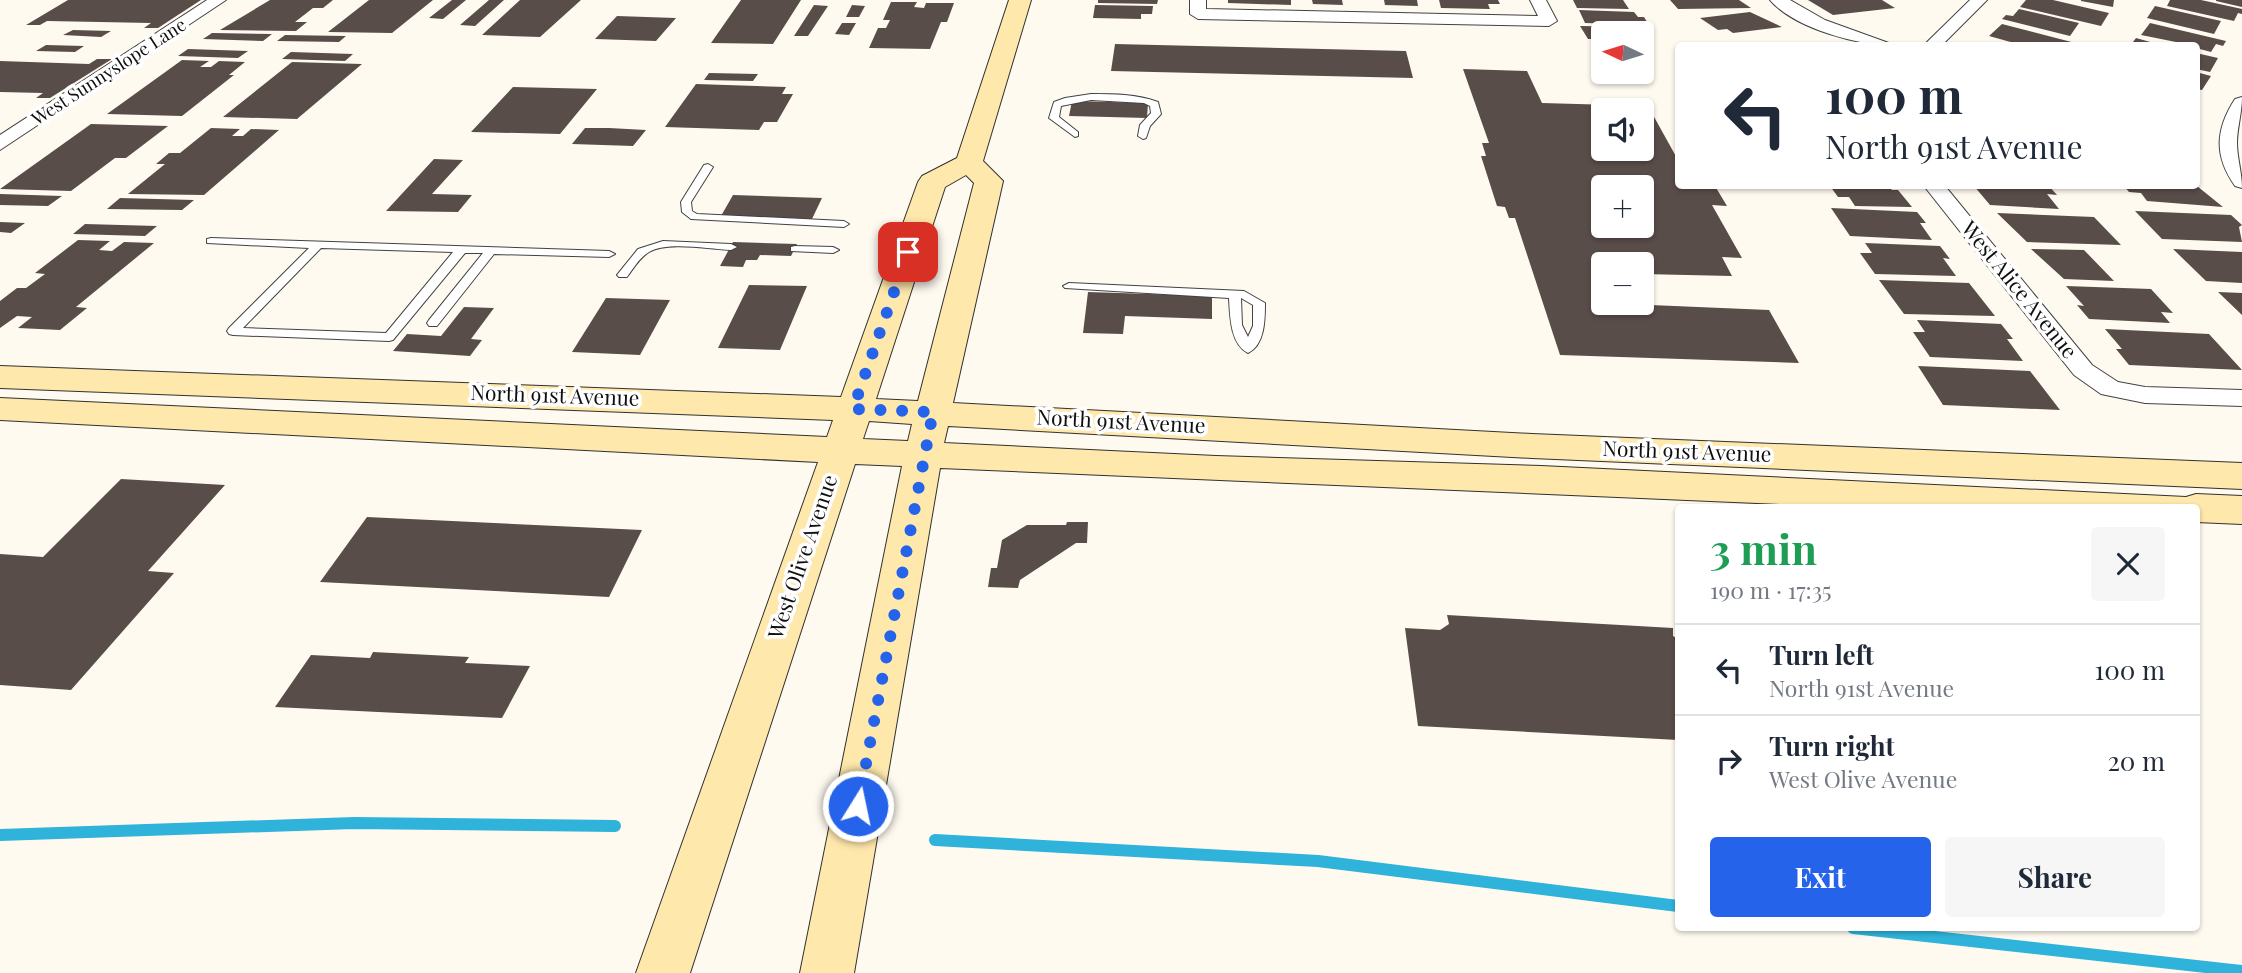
<!DOCTYPE html>
<html lang="en">
<head>
<meta charset="utf-8">
<style>
  :root { --surface:#fff; --page:#f6f6f7; --text:#1f2937; --muted:#747a83; --line:#e0e1e3; --accent:#2563eb }
  body { margin:0; font-family:"Playfair Display",serif; background:var(--page); color:var(--text); height:100vh; display:flex; flex-direction:column; font-size:26px; white-space:nowrap }
  * { box-sizing:border-box; margin:0 }
  p { font-size:23px; color:var(--muted) }
  .icon { flex:none; width:38px; height:38px; fill:none; stroke:currentColor; stroke-width:2; stroke-linecap:round; stroke-linejoin:round }
  .map { position:relative; flex:1; overflow:hidden }
  .side { position:absolute; left:1675px; top:504px; width:525px; height:427px; display:flex; flex-direction:column; background:var(--surface); border-radius:7px; box-shadow:0 2px 5px #0004 }
  .side>* { flex:none }
  .guide { position:absolute; left:1675px; top:42px; width:525px; height:147px; border-radius:7px; box-shadow:0 2px 5px #0004; background:#fff; color:var(--text); overflow:hidden }
  .needle { width:46px; rotate:274deg }
  .controls { position:absolute; left:1591px; top:21px; display:grid; gap:14px }
  .controls a { display:grid; place-items:center; width:63px; height:63px; border-radius:7px; background:var(--surface); box-shadow:0 2px 5px #0004; font-size:35px }
  .pin { position:absolute; display:grid; place-items:center; width:60px; height:60px; color:#fff; margin:-30px; border-radius:14px; box-shadow:0 4px 10px #0006 }
  .me { position:absolute; width:77px; margin:-38px; rotate:10deg; stroke-linejoin:round; filter:drop-shadow(0 0 5px #0008) }
  .turn { display:flex; align-items:center; gap:24px; height:147px; padding:0 35px; font-size:32px }
  .turn .icon { width:91px; height:91px; stroke-width:2.5 }
  .turn b { display:block; font-size:49px; line-height:60px }
  .round { display:grid; place-items:center; flex:none; width:74px; height:74px; border-radius:7px; background:var(--page) }
  .head { display:flex; align-items:center; justify-content:space-between; height:119px; padding:0 35px }
  h1 { font-size:42px; font-weight:700; line-height:52px; color:#1e9e55 }
  .action { display:flex; gap:14px; margin-top:auto; padding:14px 35px }
  .action a { flex:1; height:80px; border-radius:7px; background:var(--accent); color:#fff; font-size:28px; font-weight:700; line-height:80px; text-align:center }
  .action a+a { background:var(--page); color:var(--text) }
  ul { padding:0; list-style:none }
  li { display:flex; align-items:center; gap:21px; height:91px; padding:0 35px; border-top:2px solid var(--line) }
  li div { flex:1 }
  li b { display:block; font-size:26px }
  li em { font-style:normal }
  .map>svg:first-child { display:block }
  .lines { fill:none; stroke-linecap:round; stroke-linejoin:round }
  .stream { stroke:#2fb3da; stroke-width:12 }
  .building { fill:#594d4a; fill-rule:evenodd }
  .lane-casing { stroke:#424242; stroke-width:2 }
  .street-casing { stroke:#424242; stroke-width:2 }
  .secondary-casing { stroke:#313131; stroke-width:2 }
  .lane { fill:#fff; fill-rule:evenodd }
  .street { fill:#fff; fill-rule:evenodd }
  .secondary { fill:#ffe8ab; fill-rule:evenodd }
  .route { stroke:#2563eb; stroke-width:12; stroke-dasharray:0 21.6 }
  .labels { text-anchor:middle; stroke-width:7; stroke-linejoin:round; paint-order:stroke }
  .far-street-label { font-size:18px; fill:#0f0f0f; stroke:#fff }
  .street-label { font-size:21px; fill:#0f0f0f; stroke:#fff }
</style>
</head>
<body>
<div class="map">
<svg width="2242" height="973" viewBox="0 0 2242 973">
  <rect width="100%" height="100%" fill="#fffaf0"/>
  <g class="lines">
    <!-- stream -->
    <path class="stream" d="M0,835L354,823L615,826
      M935,840L1318,861L1678,906
      M1853,928L2242,971"/>
  </g>
  <!-- building -->
  <path class="building" d="M68,0H201L158,28H144L151,23L47,21L40,25H26Z
    M270,0H333L323,8H313L295,22H307L296,31L220,30Z
    M369,0H433L392,33L328,32Z
    M452,0H466L443,19L429,18Z
    M489,0H504L475,26L460,25Z
    M520,0H581L540,37L482,35Z
    M741,0H801L773,44L711,43Z
    M1098,0H1158L1157,4L1098,3Z
    M1228,0H1291V5L1228,3Z
    M1312,0H1342L1343,5L1313,4Z
    M1384,0H1417L1418,6L1385,5Z
    M1439,0H1498L1500,4H1488L1490,9L1441,8Z
    M1573,0H1623L1629,9L1577,8Z
    M1670,0H1739L1751,8L1678,9Z
    M1808,0H1882L1895,8L1833,15Z
    M2026,0H2053L2109,13L2101,26L2020,7Z
    M2081,0H2114L2113,7L2081,1Z
    M2170,0H2201L2242,9V14L2238,13L2234,21L2167,6Z
    M2216,0H2242V7L2216,1Z
    M891,2H917L914,7L924,8L926,3H954L947,22H941L930,49L869,48L878,28H886L890,20H883Z
    M814,5L828,6L808,36H794Z
    M852,5L865,6L859,17H846Z
    M1095,5L1153,6L1152,14H1141V19L1093,18Z
    M2155,6L2221,21L2214,34L2147,18Z
    M2019,9L2079,23L2070,36L2002,19L2006,15L2013,16Z
    M1579,10L1634,12L1638,17H1644L1649,25L1585,23Z
    M1750,12L1782,27L1733,33L1727,29L1718,30L1700,18Z
    M617,16L676,18L656,41L595,39Z
    M842,23H856L849,35L835,34Z
    M2150,23L2226,41L2223,46L2216,44L2211,52L2196,48V46L2141,35Z
    M2002,24L2083,45V46H2025L1989,36Z
    M1580,26L1644,27L1652,40H1642V33H1603V39H1588Z
    M73,30L111,31L101,37L63,35Z
    M212,33L272,34L263,41L203,39Z
    M285,35L346,36L339,42L277,41Z
    M2136,38L2161,45V46H2130Z
    M1115,44L1406,51L1413,78L1111,71Z
    M46,45L84,46L75,52L36,51Z
    M188,49L248,51L238,58L178,56Z
    M291,52L353,54L345,61L282,59Z
    M2196,53L2218,58L2210,72L2196,69Z
    M97,59H112L50,98H36L43,93L0,92V61L89,64Z
    M182,60L209,61L200,67H211L219,61L245,62L229,75H234L182,116L107,114Z
    M292,62L362,64L297,119L223,117Z
    M1463,69L1527,71L1542,103L1648,106L1678,160V186H1715L1727,206L1712,205L1742,258L1722,257L1732,276L1642,274V264H1603V303L1769,310L1799,363L1560,355L1515,218H1509L1505,207L1497,206L1481,156H1486L1482,143H1489ZM1603,110H1642V149H1603ZM1603,187H1642V226H1603Z
    M2196,72L2211,76L2202,90L2196,89Z
    M709,73L758,74L753,81L704,80Z
    M696,84L786,87L782,94H793L777,122H764L759,130L665,127Z
    M513,87L597,89L560,134L471,132Z
    M1072,101L1148,103L1147,118L1069,116Z
    M91,124L168,126L126,158H115L71,191L0,189Z
    M211,128L240,129L232,136H243L251,129L279,130L204,195L128,194L165,164H156L169,153H180Z
    M585,128H609L646,130L633,146L572,144Z
    M434,159L463,160L432,194L472,195L458,212L386,211Z
    M1830,186H1888L1892,190H1898L1912,207L1855,206L1849,197H1838Z
    M1974,186H2049L2057,195L2047,194L2059,209L1990,205Z
    M2124,186H2197L2223,207L2147,201L2141,193L2129,192Z
    M0,194L62,196L48,206L0,205Z
    M733,195L822,198L812,219L721,216Z
    M120,198L194,200L182,210L107,209Z
    M1831,208L1917,212L1926,223H1920L1932,240L1850,236Z
    M2135,211L2231,215L2242,225L2239,227L2242,242L2162,239Z
    M1997,213L2094,217L2121,245L2027,242Z
    M0,222L25,223L11,233L0,232Z
    M85,224L157,226L145,236L73,234Z
    M78,240L110,241L99,250L112,251L124,242L154,243L76,307L87,308L60,330L18,328L32,317L17,316L0,328V301L17,288H26L45,274L35,273Z
    M733,242L797,244L791,256L760,255L757,260H746L743,267L720,266Z
    M1865,243L1940,246L1950,259L1943,258L1956,276L1875,274L1860,253H1872Z
    M2031,249L2084,250L2114,281L2064,279Z
    M2173,249L2242,252V283L2206,281Z
    M1879,280L1969,283L1995,316L1904,314Z
    M749,285L807,286L780,350L718,348Z
    M2066,286L2151,289L2173,313L2161,312L2170,323L2089,319L2077,305L2084,306Z
    M1088,292L1212,296V319L1125,316L1123,334L1083,333Z
    M2218,292L2242,293V315Z
    M606,298L670,300L640,355L572,352Z
    M464,307L494,308L471,339L482,340L470,356L393,351L407,334L441,336Z
    M1917,320L2001,324L2013,339H2007L2023,361L1930,357L1913,332H1925Z
    M2105,329L2209,334L2242,370L2129,365L2116,349H2122Z
    M1918,366L2030,371L2060,410L1943,405Z
    M121,479L225,485L148,571L174,573L71,690L0,685V554L43,557Z
    M367,517L642,530L609,597L320,582Z
    M1067,522H1088L1087,543H1076L1020,580L1018,588L988,587L991,568H997L1002,540L1027,525H1066Z
    M1447,615L1673,628V636L1678,639V740L1418,726L1405,628L1440,630L1449,624Z
    M373,652L469,657L465,663L530,666L502,718L275,707L311,655L370,658Z"/>
  <g class="lines">
    <defs>
      <path id="lane" d="M1091,94C1114,94 1136,94 1158,102L1161,114L1150,126L1146,138L1143,139L1138,136L1140,125L1151,113L1150,106L1144,103L1091,100L1061,106L1059,117L1078,132V136L1075,137L1049,118L1054,102L1065,98Z
        M708,164L713,167L691,202L692,211L697,214L844,221L849,224L844,227L691,219L682,212L681,202L704,165Z
        M211,238L609,251L615,254L609,257L494,254L437,326H429L427,323L429,320L483,253H465L393,340L389,341L233,335L229,334L227,331L229,328L309,248L207,243V239ZM321,248L453,252L386,333L243,328Z
        M663,241L731,244L737,247L731,250C709,249 667,241 649,252C639,258 633,269 627,277H619L617,275L638,249Z
        M795,246L833,247L839,250L833,253L791,251V247Z
        M1069,283L1244,291L1265,303C1265,319 1265,345 1248,353C1230,344 1230,315 1229,298L1065,288L1063,286ZM1241,298L1253,305V326L1248,337L1242,325Z"/>
      <path id="street" d="M207,0H226L0,150V135Z
        M1190,0H1206V9L1538,16L1530,0H1546L1557,21L1549,26L1198,19L1190,14Z
        M1770,0H1790L1825,20L1897,46C1860,46 1795,29 1770,0Z
        M1970,0H1987L1941,46H1923Z
        M2242,97C2242,113 2237,128 2237,143C2237,158 2242,172 2242,188L2235,186C2214,156 2215,130 2235,99Z
        M1924,186H1945L2092,365L2118,382L2145,387L2242,390V406L2145,403L2101,394L2074,375Z"/>
      <path id="secondary" d="M1009,0H1031L983,161L1003,181L953,403L1532,434L2242,463V489L1532,458L948,426L944,443L1216,456L1541,466L2186,497L2196,494L2242,496V524L2196,522V508H1874L940,468L854,973H800L902,466L855,464L690,973H636L818,462L0,420V398L827,437L833,420L0,388V366L841,397L918,182L922,176L957,158ZM966,175L974,183L918,401L876,399L945,187ZM869,421L912,424L908,441L863,439Z"/>
    </defs>
    <!-- lane casing -->
    <use href="#lane" class="lane-casing"/>
    <!-- street casing -->
    <use href="#street" class="street-casing"/>
    <!-- secondary casing -->
    <use href="#secondary" class="secondary-casing"/>
    <!-- lane -->
    <use href="#lane" class="lane"/>
    <!-- street -->
    <use href="#street" class="street"/>
    <!-- secondary -->
    <use href="#secondary" class="secondary"/>
  </g>
  <g class="lines">
    <!-- route -->
    <path class="route" d="M858,806L933,412L853,409L908,252"/>
  </g>
  <g class="labels">
    <!-- far-street labels -->
    <g class="far-street-label">
      <text transform="translate(109 72) rotate(-33)" y="6">West Sunnyslope Lane</text>
    </g>
    <!-- street labels -->
    <g class="street-label">
      <text transform="translate(2019 290) rotate(51)" y="7">West Alice Avenue</text>
      <text transform="translate(555 396) rotate(2)" y="7">North 91st Avenue</text>
      <text transform="translate(1121 422) rotate(3)" y="7">North 91st Avenue</text>
      <text transform="translate(1687 452) rotate(2)" y="7">North 91st Avenue</text>
      <text transform="translate(803 557) rotate(-71)" y="7">West Olive Avenue</text>
    </g>
  </g>
</svg>
<div class="controls">
<a><svg class="needle" viewBox="-14 -14 28 28"><path d="M0-13l5 13h-10z" fill="#e53935"/><path d="M0 13l5-13h-10z" fill="#747a83"/></svg></a>
<a><svg class="icon" aria-label="sound" viewBox="0 0 24 24"><path d="M4 9h4l5-4v14l-5-4H4zM17 9q2 3 0 6"/></svg></a>
<a>+</a>
<a>−</a>
</div>
<div class="pin" style="left:908px;top:252px;background:#d93025"><svg class="icon" aria-label="arrive" viewBox="0 0 24 24"><path d="M6 21V4h12l-3 4 3 4H6"/></svg></div>
<svg class="me" style="left:858px;top:806px" viewBox="-20 -20 40 40"><circle r="17" fill="#2563eb" stroke="#fff" stroke-width="3"/><path d="M0-11L8 9 0 5-8 9z" fill="#fff"/></svg>
<div class="guide">
<div class="turn"><svg class="icon" aria-label="left" viewBox="0 0 24 24"><path d="M17 20v-9H6M10 6l-5 5 5 5"/></svg><div><b>100 m</b>North 91st Avenue</div></div>
</div>
<section class="side">
<div class="head"><div><h1>3 min</h1><p>190 m · 17:35</p></div><a class="round"><svg class="icon" aria-label="close" viewBox="0 0 24 24"><path d="M6 6l12 12M18 6L6 18"/></svg></a></div>
<ul>
<li><svg class="icon" aria-label="left" viewBox="0 0 24 24"><path d="M17 20v-9H6M10 6l-5 5 5 5"/></svg><div><b>Turn left</b><p>North 91st Avenue</p></div><em>100 m</em></li>
<li><svg class="icon" aria-label="right" viewBox="0 0 24 24"><path d="M7 20v-9h11M14 6l5 5-5 5"/></svg><div><b>Turn right</b><p>West Olive Avenue</p></div><em>20 m</em></li>
</ul>
<div class="action"><a>Exit</a><a>Share</a></div>
</section>
</div>
</body>
</html>
